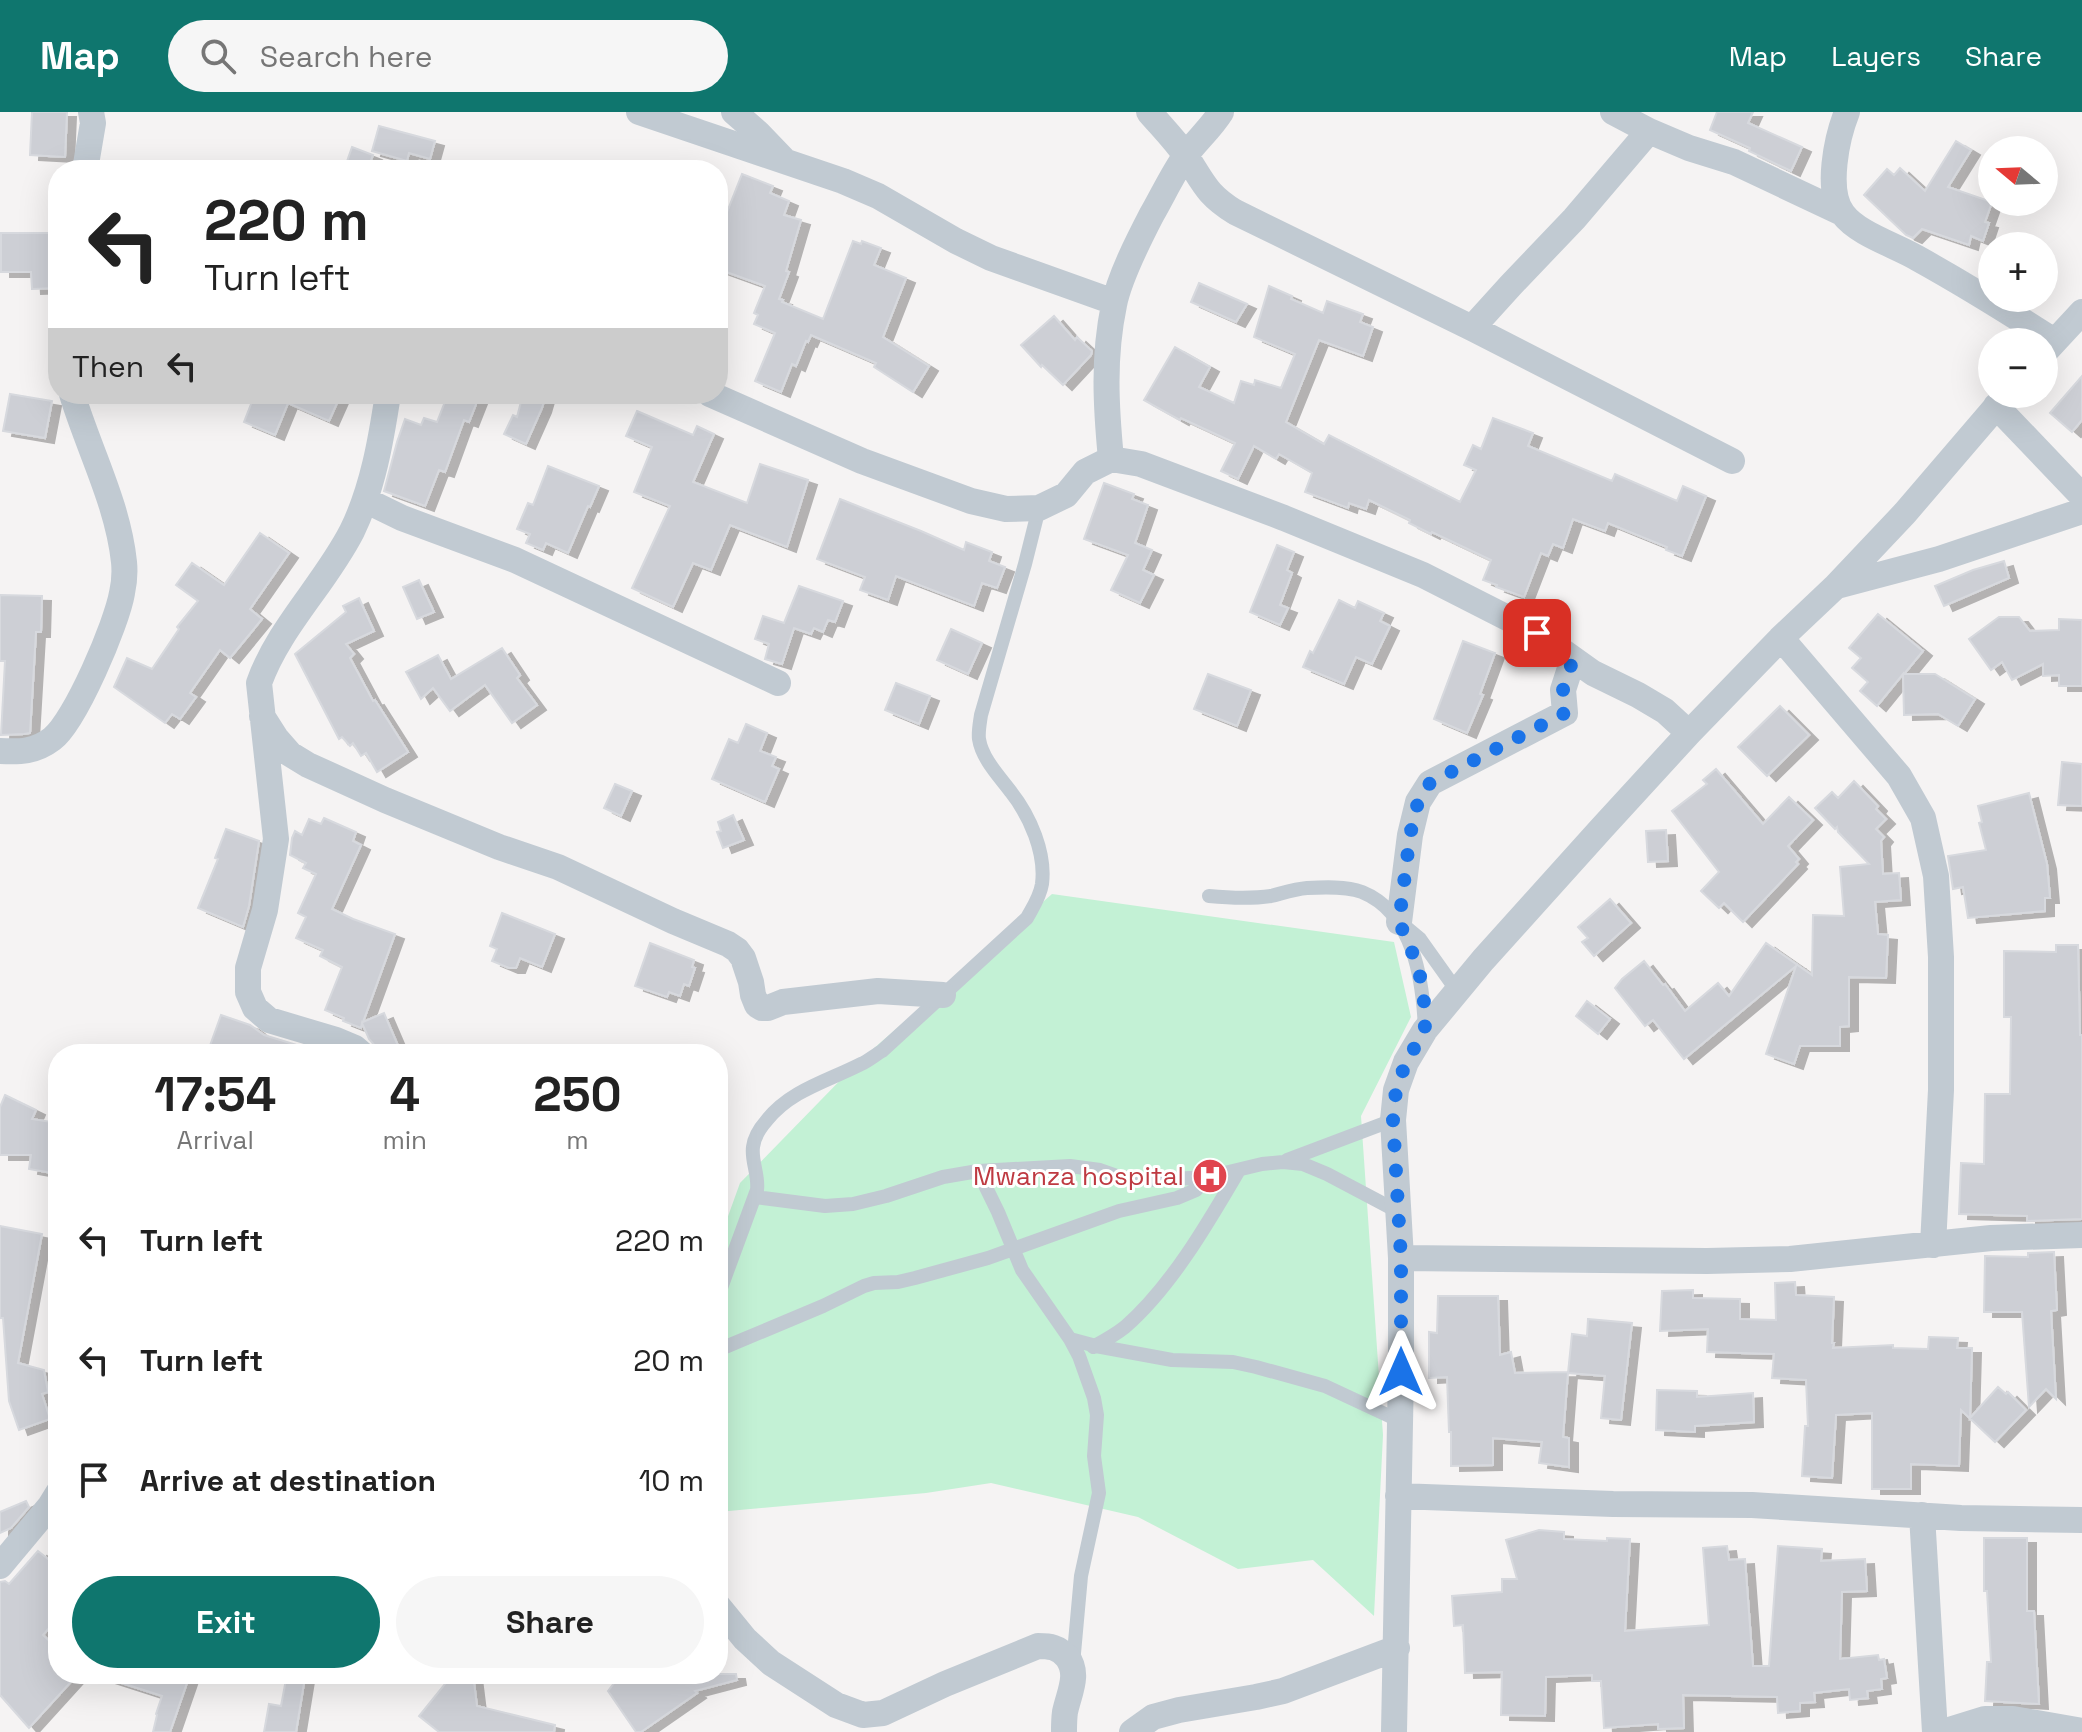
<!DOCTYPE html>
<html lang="en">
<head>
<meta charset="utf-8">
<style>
  :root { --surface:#fff; --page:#f6f6f6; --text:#222; --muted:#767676; --accent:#0f766e }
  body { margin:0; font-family:"Space Grotesk",sans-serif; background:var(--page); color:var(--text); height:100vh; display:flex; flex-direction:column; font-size:30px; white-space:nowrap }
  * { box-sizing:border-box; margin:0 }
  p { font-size:26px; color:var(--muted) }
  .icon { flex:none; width:44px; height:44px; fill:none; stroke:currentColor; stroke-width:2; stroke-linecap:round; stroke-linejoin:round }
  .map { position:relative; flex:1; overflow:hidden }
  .details { position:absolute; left:48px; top:932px; width:680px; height:640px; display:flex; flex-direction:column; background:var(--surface); border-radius:32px; box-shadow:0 8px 32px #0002 }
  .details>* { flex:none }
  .top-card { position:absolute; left:48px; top:48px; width:680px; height:244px; border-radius:32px; box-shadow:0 8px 32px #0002; background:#fff; color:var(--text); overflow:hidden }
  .needle { width:52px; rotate:289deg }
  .controls { position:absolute; left:1978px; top:24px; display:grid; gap:16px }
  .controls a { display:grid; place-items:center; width:80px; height:80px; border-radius:50%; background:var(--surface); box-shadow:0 8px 32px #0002; font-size:40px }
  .pin { position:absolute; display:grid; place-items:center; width:68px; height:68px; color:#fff; margin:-34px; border-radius:16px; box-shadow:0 4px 12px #0006 }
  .me { position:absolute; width:88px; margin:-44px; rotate:0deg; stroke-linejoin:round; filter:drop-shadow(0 0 6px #0008) }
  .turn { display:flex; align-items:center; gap:28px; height:168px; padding:0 24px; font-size:36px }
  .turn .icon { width:104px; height:104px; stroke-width:2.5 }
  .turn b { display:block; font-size:56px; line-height:68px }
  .then { display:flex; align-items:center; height:76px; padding:0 24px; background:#0003; gap:16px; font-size:30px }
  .eta { display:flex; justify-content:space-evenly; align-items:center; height:136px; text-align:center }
  .eta b { font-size:48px; font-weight:600; line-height:56px }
  .cta { display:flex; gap:16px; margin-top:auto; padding:16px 24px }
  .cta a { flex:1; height:92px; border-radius:48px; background:var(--accent); color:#fff; font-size:32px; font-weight:600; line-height:92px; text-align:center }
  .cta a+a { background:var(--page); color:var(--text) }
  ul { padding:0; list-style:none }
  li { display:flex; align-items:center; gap:24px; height:120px; padding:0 24px }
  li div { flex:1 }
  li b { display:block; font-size:30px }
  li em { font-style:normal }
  header { display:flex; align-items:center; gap:48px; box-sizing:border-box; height:112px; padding:0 40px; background:var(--accent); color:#fff }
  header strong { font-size:38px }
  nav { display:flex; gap:44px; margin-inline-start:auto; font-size:28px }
  .search { width:560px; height:72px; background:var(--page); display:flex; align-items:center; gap:20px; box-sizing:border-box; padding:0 28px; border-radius:44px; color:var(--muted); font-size:30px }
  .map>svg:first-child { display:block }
  .green { fill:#c3f1d5 }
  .building { fill:#cdcfd5; stroke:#d7d9de; stroke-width:2; filter:url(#shadow) }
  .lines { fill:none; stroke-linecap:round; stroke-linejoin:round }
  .service { stroke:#c1cad2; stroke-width:14 }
  .minor { stroke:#c1cad2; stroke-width:26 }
  .route { stroke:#1a73e8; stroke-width:14; stroke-dasharray:0 25.2 }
  .labels { text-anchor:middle; stroke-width:6; stroke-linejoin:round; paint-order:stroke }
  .health-label { font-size:26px; fill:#be3a42; stroke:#fff; text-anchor:end }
</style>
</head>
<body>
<header>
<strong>Map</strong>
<div class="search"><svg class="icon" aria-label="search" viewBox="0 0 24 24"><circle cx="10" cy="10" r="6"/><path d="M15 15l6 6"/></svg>Search here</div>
<nav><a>Map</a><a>Layers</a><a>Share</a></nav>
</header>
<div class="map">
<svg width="2082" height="1620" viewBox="0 0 2082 1620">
  <defs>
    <filter id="shadow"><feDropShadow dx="9" dy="5" stdDeviation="0" flood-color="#0004"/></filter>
  </defs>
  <rect width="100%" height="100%" fill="#f5f3f3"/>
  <!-- green -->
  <path class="green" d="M1052,782L1394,830L1411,905L1361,1004L1383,1323L1374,1504L1313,1448L1238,1457L1138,1405L991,1371L926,1381L718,1400V1132L740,1071L858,950Z"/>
  <!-- building -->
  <path class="building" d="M32,0H67L65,45L30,43Z
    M1717,0H1753L1748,11L1802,35L1791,59L1749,39L1750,36L1710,18Z
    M379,14L435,29L430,47L409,41L407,49L372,39Z
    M1956,29L1971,38L1948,75L1992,90L1985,110L1989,111L1983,129L1971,124L1969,133L1922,117L1913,126L1906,123L1864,83L1887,57L1894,63L1900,56L1925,79Z
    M352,35L373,43L367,58H344Z
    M742,62L773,74L770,81L789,89L784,103L801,108L786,159L789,160L779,187L783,188L782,190L823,207L853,129L861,132L862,129L881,136L874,153L906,166L883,225L929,254L913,280L874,255L876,251L811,223L808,230L806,229L796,254L792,252L781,280L755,269L775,221L754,212L758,203L754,201L765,174L718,157V123Z
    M1,121H58V176L32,177L31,160H1Z
    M1199,171L1247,192L1236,210L1191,190Z
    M1269,174L1292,184L1291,187L1323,201L1327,189L1363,202L1360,210L1373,215L1363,244L1319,228L1286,310L1324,332L1329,323L1460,390L1476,358L1464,353L1473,333L1481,337L1493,306L1533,321L1528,334L1612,369L1615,362L1677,389L1683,374L1706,384L1682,444L1666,438L1667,435L1608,411L1605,419L1573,407L1563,436L1553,432L1548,444L1541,441L1524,485L1496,475L1497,473L1483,468L1491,448L1432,420L1431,422L1409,411L1410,408L1369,388L1366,397L1349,391L1348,396L1305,380L1312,361L1279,342L1276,347L1254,334L1238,367L1221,359L1235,331L1181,306L1180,308L1144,288L1175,235L1210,255L1199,275L1234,291L1241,269L1254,273L1255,268L1281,276L1295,242L1254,225Z
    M1054,204L1075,228L1077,225L1092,239L1091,243L1063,273L1042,253L1041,255L1021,233Z
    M2082,264V308L2072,320L2050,301Z
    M10,282L52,289L45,326L3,319Z
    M255,282H341L329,309L288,291L275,323L244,310Z
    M448,282H480L469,310L464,308L445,360L439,358L425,394L384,379L397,330L405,307L421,313L424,306L437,310Z
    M523,282H546L542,296L526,332L504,322L513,303L517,305Z
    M637,299L693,323L697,314L714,322L693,370L747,391L760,352L808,368L787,435L730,413L711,458L693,451L673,495L632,476L670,394L634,380L652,335L626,324Z
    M548,354L599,374L590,395L588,394L568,441L546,431L543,438L526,431L530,422L517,417L528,391L533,393Z
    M1104,371L1134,382L1132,387L1148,393L1135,431L1152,438L1143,458L1154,463L1140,491L1111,478L1128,443L1084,427Z
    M840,387L921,419L964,438L966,430L992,440L989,449L1005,455L997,476L982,471L974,494L896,464L888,488L860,478L865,465L817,447Z
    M260,421L289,441L250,497L262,507L230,546L220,538L190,581L196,585L180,607L172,602L165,611L114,575L127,546L152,557L179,517L177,515L198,489L176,473L192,451L224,473Z
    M1277,433L1294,440L1287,458L1292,461L1280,493L1288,496L1280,513L1250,500Z
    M2004,449L2009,466L1944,494L1935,474L1973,458Z
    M419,468L434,500L417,507L403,475Z
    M799,474L843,489L835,510L828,508L823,520L814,516L811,522L794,516L782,552L765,547L769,532L755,527L763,504L784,511Z
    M0,483L42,484L41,520H36L30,621L24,622L1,623L5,549H0Z
    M359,486L374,519L346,532L354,542L350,546L373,589L375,588L408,640L377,660L366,641L361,644L353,631L350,634L342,625L339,627L295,542L346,500L343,494Z
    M1339,488L1355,496L1358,489L1384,501L1380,509L1390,514L1372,552L1356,545L1344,572L1303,555L1310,539L1313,541Z
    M1878,502L1923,539L1904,562H1935L1975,587L1958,614L1938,602L1904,603L1903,562L1877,594L1860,579L1868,570L1852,556L1861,546L1849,536Z
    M1999,505H2019L2030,519L2059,518V507L2082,508V574H2059V563L2043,564V552L2012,568L2002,550L1991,558L1969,527Z
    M951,517L982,531L968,562L937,548Z
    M1463,529L1495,541L1480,582L1483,583L1467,621L1434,607Z
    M502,536L520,563L517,566L537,593L512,611L485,573L450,599L433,576L421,587L406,560L438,543L451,567Z
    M1208,562L1251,578L1237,614L1194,597Z
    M896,571L930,584L919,612L885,598Z
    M1780,594L1809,623L1767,664L1738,635Z
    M746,612L767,621L760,639L776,645L772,654L779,657L765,690L712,667L729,627L738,631Z
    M2062,650L2082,652V694L2058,693Z
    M1716,657L1763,712L1789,685L1813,708L1788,734L1799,747L1796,750L1798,752L1743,810L1724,791L1719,796L1701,779L1719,760L1672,699L1707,672L1703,668Z
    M1854,669L1878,694L1876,697L1886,707L1876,717L1884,725L1881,729L1883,762L1899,761L1901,788L1875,790L1878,822L1888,823L1886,866L1849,865V914L1840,915V934H1800L1794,952L1766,942L1796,854L1684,947L1653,908L1645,914L1615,876L1622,867L1644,849L1663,873L1665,872L1685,899L1718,871L1729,884L1766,831L1812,863L1813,803L1844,804L1840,755L1869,752L1838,720L1837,715L1835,717L1815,696L1832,680L1838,686Z
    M615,672L632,679L621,704L604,696Z
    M2029,681L2047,752L2050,786H2045V799L1968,806L1963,775L1953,777L1948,744L1986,738L1979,711L1982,710L1978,694Z
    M733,703L744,728L723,736L717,720L721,719L718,710Z
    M324,706L356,720L353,729L361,733L332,797L353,807L395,822L363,910L384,901L399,936L385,942H378L377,936L369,927L362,911L361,916L343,909L344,906L325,898L342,855L320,844L323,838L296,826L306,805L298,801L316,762L303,756L306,751L290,743L292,726L295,719L302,723L309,707L321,712Z
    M226,717L259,729L249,794L243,815L198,796L218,747L215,746Z
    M1666,718L1668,749L1648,750L1646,719Z
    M1610,787L1631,811L1594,844L1582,830L1588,826L1578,815Z
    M502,801L555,822L542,855L520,846L516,856H509L492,849L497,837L490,834Z
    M650,831L694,848L692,855L695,856L689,874L684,872L680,884L669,880L667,885L635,874Z
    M2056,833H2078L2080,923H2082V1107L2027,1109V1104L1959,1102L1961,1051L1984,1052L1985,982H2010L2011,905H2004V839L2056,840Z
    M1587,889L1610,907L1598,922L1576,904Z
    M221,903L250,913L264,923L326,942H207Z
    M5,983L36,998L32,1007L58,1011V1062L29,1057L31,1043H0V995Z
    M0,1114L42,1122L18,1251L44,1258L48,1280L42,1282L50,1307L19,1318L9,1289L3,1206H0Z
    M2054,1140L2057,1198L2051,1199L2056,1287L2046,1277L2029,1295L2022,1200H1984L1985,1144L2028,1145V1141Z
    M1795,1170L1796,1183L1834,1185L1832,1231H1834L1833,1236L1893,1233V1236L1928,1237L1929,1225L1958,1226L1957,1236H1972L1970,1306L1998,1275L2006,1282L2008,1280L2026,1298L1995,1330L1961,1298L1959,1354L1911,1352V1377H1872V1301L1836,1303L1832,1366L1802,1364L1805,1314H1808L1806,1268L1772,1266L1774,1242L1707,1240L1708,1217L1660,1219L1662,1179L1693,1178V1186L1740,1187V1207L1776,1208L1775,1171Z
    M1438,1184H1498L1500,1243L1511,1240L1515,1261L1568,1260L1563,1325L1569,1326V1355L1539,1351L1542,1330L1493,1326V1353L1451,1354V1320H1449L1447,1265L1429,1266V1220L1437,1221Z
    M1588,1207L1632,1211L1621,1308L1601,1306L1605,1264L1568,1261L1572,1222L1587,1224Z
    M1657,1278L1697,1279V1285L1753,1281L1754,1310L1695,1314V1320L1656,1318Z
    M26,1389L29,1395L11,1416L0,1421V1400Z
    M1539,1418L1564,1420V1427L1607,1429V1426L1630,1427L1625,1519L1709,1513L1703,1436L1727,1434L1729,1448L1745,1447L1753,1554H1769L1778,1434L1822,1437L1821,1449L1865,1447L1867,1479L1842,1480L1840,1547L1878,1543L1879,1548L1884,1547L1887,1566L1881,1567L1882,1577L1867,1579L1868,1586L1850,1588L1849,1577L1814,1581L1815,1590L1800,1591V1599L1778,1601L1777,1585L1683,1583L1684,1616L1658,1617V1612L1604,1616L1601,1569H1592V1563L1546,1565L1545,1604L1501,1603L1502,1560L1465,1561L1463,1513L1454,1514L1452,1484L1502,1480V1467H1517L1506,1428Z
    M1984,1426H2027V1499H2034L2039,1592L1985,1589L1987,1550H1991L1987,1479H1984Z
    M38,1439L58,1455V1474L50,1485L58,1491V1506L43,1523L58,1537V1562H78L29,1616L0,1583V1470L5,1469L9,1472Z
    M106,1562H190L170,1620H153L157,1603L156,1602L162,1584L106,1566Z
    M287,1562L305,1565L296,1620H264L269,1592L281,1594Z
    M453,1562H473L477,1594L555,1613L554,1620H439L419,1604Z
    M621,1562H736L737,1568L695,1579L697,1581L641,1620H636L608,1579Z"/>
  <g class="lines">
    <!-- service -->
    <path class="service" d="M1209,784C1230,786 1250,787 1271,784C1283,781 1295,777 1307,776C1324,775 1346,774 1362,780C1414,801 1423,869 1425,918
      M1402,812L1420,827L1457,879
      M1287,1048L1393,1008
      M978,1059L998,1100L1022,1158L1070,1227L1079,1244L1094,1286L1097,1303L1094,1344L1099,1381L1081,1464L1073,1552
      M755,1085L825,1094L853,1092L886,1084L943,1065L978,1059L1070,1054L1100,1058L1120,1065L1154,1068L1208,1065L1262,1052L1283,1050L1303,1052L1327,1062L1397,1099
      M718,1184L757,1078C759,1063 751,1049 753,1035C754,1025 760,1016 767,1008C791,978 828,969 861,952C868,949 875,943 882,939L1027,806C1033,795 1040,785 1042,772C1046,741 1030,704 1011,680C1000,665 982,647 979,627C978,620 980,610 981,603L1025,452L1039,396
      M1070,1227L1096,1234L1172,1248L1233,1250L1256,1255L1325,1274L1400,1309
      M1093,1235C1104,1229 1115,1223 1125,1215C1171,1175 1208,1111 1239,1058
      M718,1238L823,1194L864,1174L874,1171L898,1170L915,1166L988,1146L1119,1099L1177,1086L1196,1078L1208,1065"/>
    <!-- minor -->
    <path class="minor" d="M639,0L843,69L878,84L956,129L991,146L1114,190
      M734,0L758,21L783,47
      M1149,0C1161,14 1175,28 1186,44C1204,71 1206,82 1235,100L1472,216L1732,349
      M1613,0L1649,19L1689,36L1734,50L1842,101
      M1847,0C1837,25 1825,79 1843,102C1858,122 1895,133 1917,146C1964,172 2009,200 2054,229
      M85,58L93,11L91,0
      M1472,216L1511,173L1574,107L1649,19
      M2044,241L2082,200
      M710,282L862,349L971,389L1006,397L1039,396L1066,383L1085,360L1111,347L1141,352L1284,406L1423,463L1537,521L1593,561L1638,583L1665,599L1689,621
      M1996,294L2082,384
      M1111,347C1106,295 1103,245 1114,193C1119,166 1139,127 1152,102C1163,83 1173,61 1186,43C1197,28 1211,16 1221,0
      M365,388L402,406L515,448L778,571
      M1837,474L1939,447L2082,399
      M1781,526L1899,664L1923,706L1936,764L1941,845V978L1933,1133
      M262,604L276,626L290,642L308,653L385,688L499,735L558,755L673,809L728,832L737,838L743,846L751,870L753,883L757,893L762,896H768L783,890L878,879L943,883
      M0,639C20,640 35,640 52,627C75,610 117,511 122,481C124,472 125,460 124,450C118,392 89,338 72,282
      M1399,810L1410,723L1418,690L1430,671L1565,601L1563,578L1573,547
      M362,942L355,936L336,928L269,908L255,896L248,880V856L265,798L276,727L259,571C279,515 325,472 352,419C373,376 381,328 388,282
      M1401,1146L1707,1149L1790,1147L1991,1126L2082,1123
      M1398,1384L1613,1392L1752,1393L1961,1406L2082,1408
      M1922,1403L1935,1620
      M0,1454L50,1394L58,1381
      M718,1494L745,1527L771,1551L836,1593L863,1603L883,1601L945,1572L1038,1534C1050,1534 1058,1535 1067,1545C1080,1562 1069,1581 1065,1600C1064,1607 1064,1614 1064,1620
      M1132,1620L1153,1605L1179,1598L1256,1585L1283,1579L1397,1536
      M1394,1620L1401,1260V1146L1393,1008L1396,978L1406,950L1425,918L1483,848L1601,717L1689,621L1781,526L1836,474L1905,401L2007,282
      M1943,1620L1985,1607H2013L2082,1619"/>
  </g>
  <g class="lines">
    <!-- route -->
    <path class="route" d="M1401,1260V1146L1393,1008L1396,978L1406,950L1425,918L1424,890L1420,864L1411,837L1399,810L1410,723L1418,690L1430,671L1565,601L1563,578L1573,547L1537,521"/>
  </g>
  <!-- icons -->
  <defs>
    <symbol id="hospital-disc" viewBox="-11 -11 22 22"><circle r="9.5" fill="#e0444e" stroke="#fff"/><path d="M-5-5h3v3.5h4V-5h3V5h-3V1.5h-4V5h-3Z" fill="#fff"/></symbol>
  </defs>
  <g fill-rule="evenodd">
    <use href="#hospital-disc" x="1190" y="1044" width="40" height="40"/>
  </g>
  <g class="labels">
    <!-- health labels -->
    <g class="health-label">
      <text x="1184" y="1073">Mwanza hospital</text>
    </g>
  </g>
</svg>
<div class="controls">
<a><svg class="needle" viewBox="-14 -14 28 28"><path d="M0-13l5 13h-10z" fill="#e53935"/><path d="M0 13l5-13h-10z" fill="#767676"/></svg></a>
<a>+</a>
<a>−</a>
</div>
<div class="pin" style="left:1537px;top:521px;background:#d93025"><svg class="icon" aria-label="arrive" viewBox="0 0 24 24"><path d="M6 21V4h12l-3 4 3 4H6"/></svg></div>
<svg class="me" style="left:1401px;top:1260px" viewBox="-20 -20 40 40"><path d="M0-17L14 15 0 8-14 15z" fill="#1a73e8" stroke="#fff" stroke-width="4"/></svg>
<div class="top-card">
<div class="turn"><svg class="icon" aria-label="left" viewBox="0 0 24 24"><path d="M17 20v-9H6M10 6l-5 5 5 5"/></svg><div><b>220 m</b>Turn left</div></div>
<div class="then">Then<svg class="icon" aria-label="left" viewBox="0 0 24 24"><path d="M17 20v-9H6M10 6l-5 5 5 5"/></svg></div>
</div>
<section class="details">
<div class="eta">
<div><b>17:54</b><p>Arrival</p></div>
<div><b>4</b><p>min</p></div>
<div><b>250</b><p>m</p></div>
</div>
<ul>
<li><svg class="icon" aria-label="left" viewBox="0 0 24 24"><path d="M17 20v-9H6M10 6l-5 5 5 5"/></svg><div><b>Turn left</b></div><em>220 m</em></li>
<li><svg class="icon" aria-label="left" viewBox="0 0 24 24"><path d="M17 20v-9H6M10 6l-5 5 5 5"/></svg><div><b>Turn left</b></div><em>20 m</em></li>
<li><svg class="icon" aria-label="arrive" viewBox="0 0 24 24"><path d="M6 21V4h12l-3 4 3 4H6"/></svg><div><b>Arrive at destination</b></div><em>10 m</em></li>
</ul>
<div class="cta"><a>Exit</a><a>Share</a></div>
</section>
</div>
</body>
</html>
